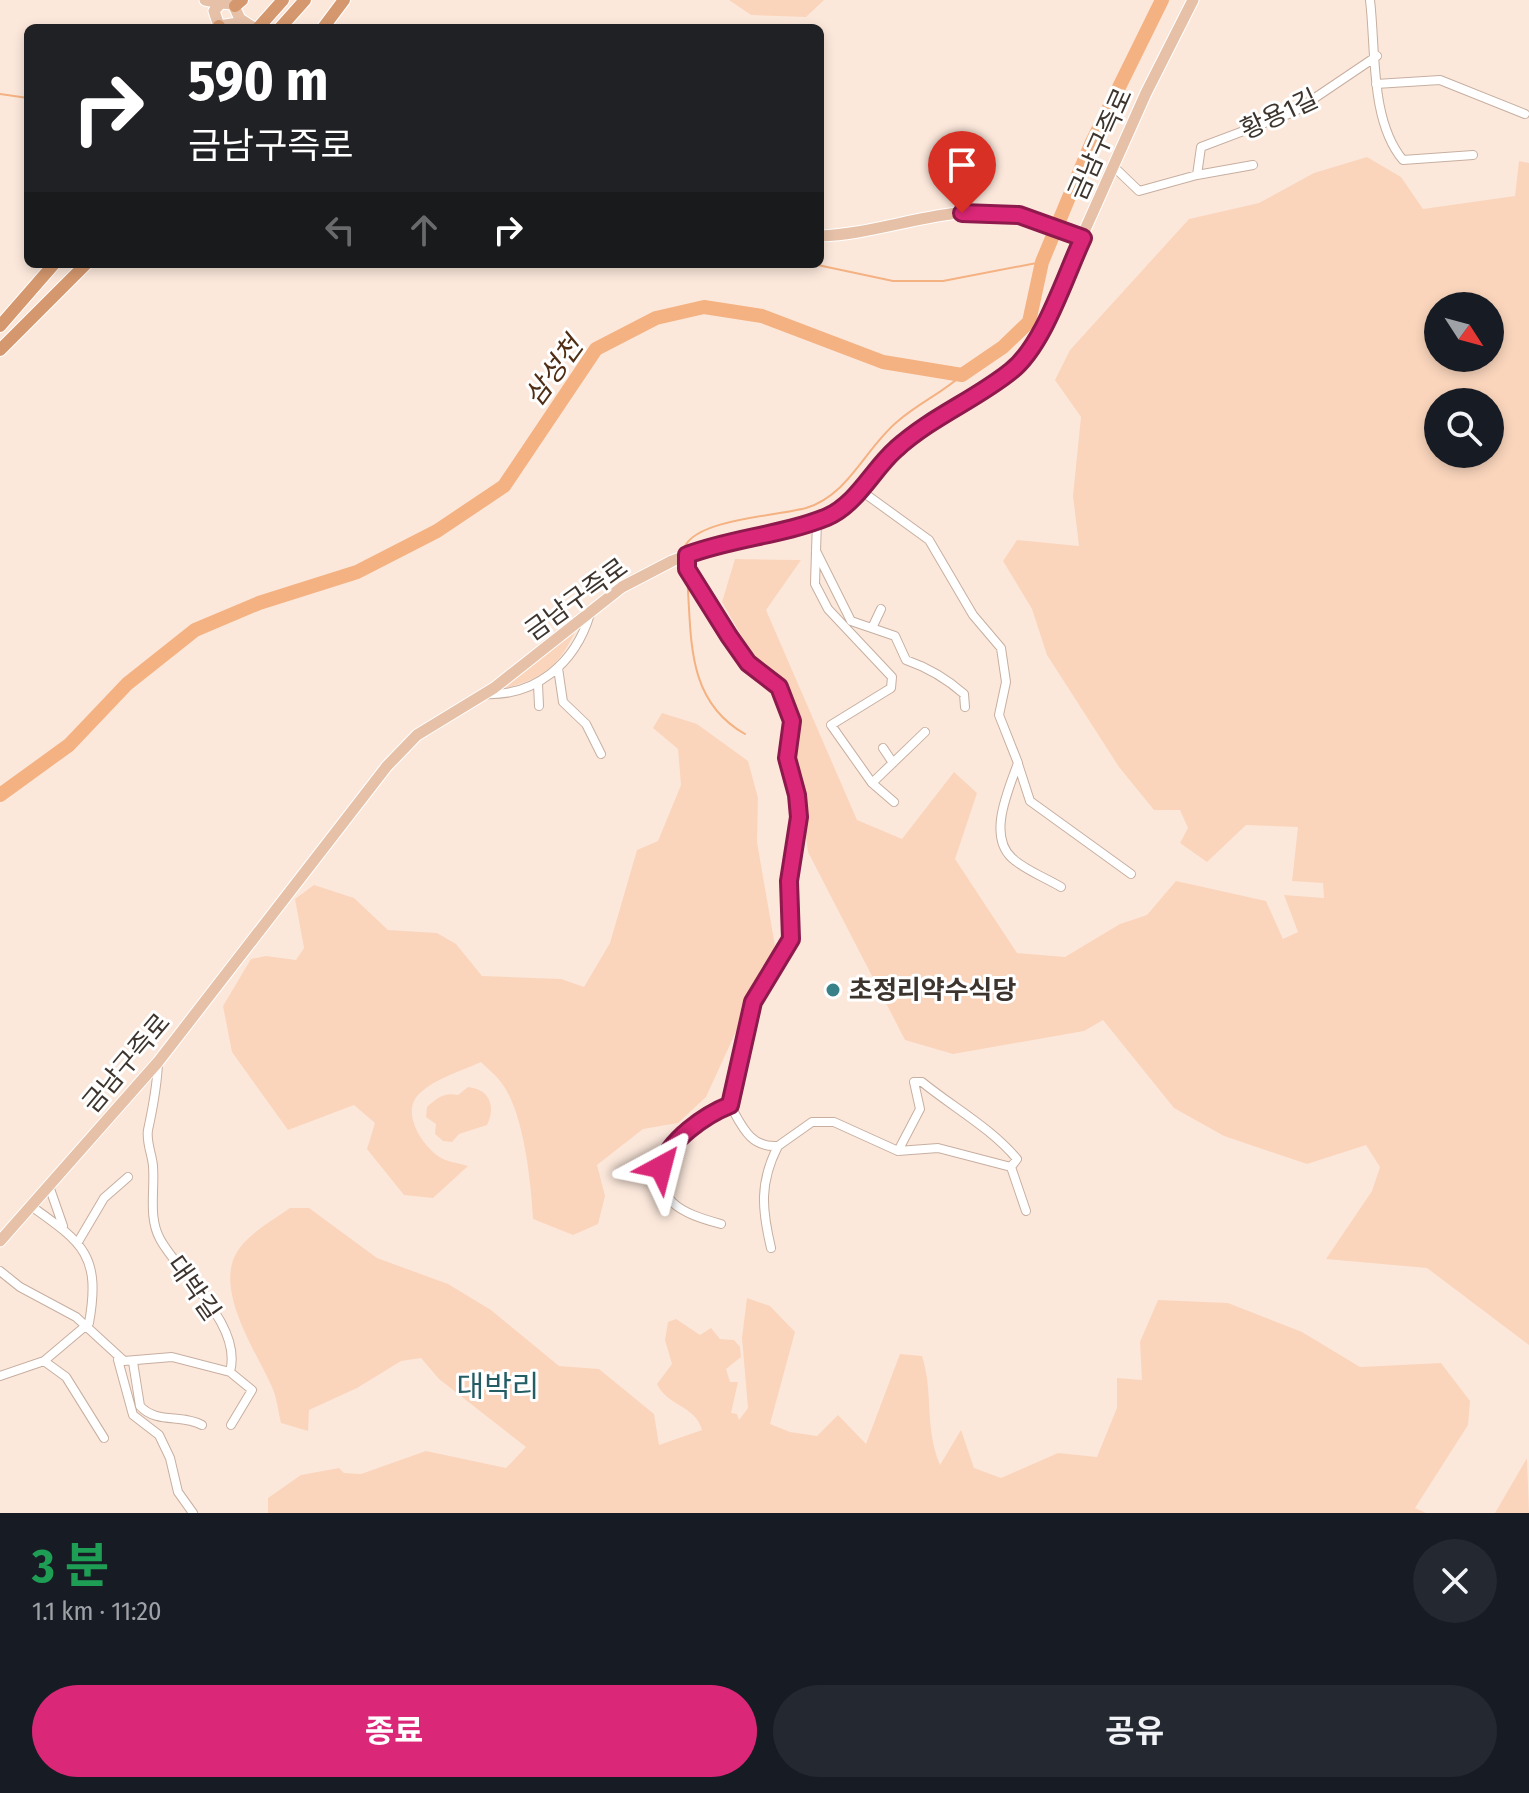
<!DOCTYPE html>
<html lang="ko">
<head>
<meta charset="utf-8">
<style>
  :root { --surface:#171b24; --page:#242831; --text:#f1f3f6; --muted:#9ea1a6; --accent:#db2777 }
  body { margin:0; font-family:"Fira Sans Condensed","Noto Sans KR",sans-serif; background:var(--page); color:var(--text); height:100vh; display:flex; flex-direction:column; font-size:30px; white-space:nowrap }
  * { box-sizing:border-box; margin:0 }
  p { font-size:26px; color:var(--muted) }
  .icon { flex:none; width:44px; height:44px; fill:none; stroke:currentColor; stroke-width:2; stroke-linecap:round; stroke-linejoin:round }
  .map { position:relative; height:1513px; overflow:hidden }
  .side { display:flex; flex-direction:column; background:var(--surface); flex:1 }
  .side>* { flex:none }
  .banner { position:absolute; left:24px; top:24px; width:800px; height:244px; border-radius:12px; box-shadow:0 4px 12px #0003; background:#202124; color:#fff; overflow:hidden }
  .needle { width:52px; rotate:126deg }
  .buttons { position:absolute; left:1424px; top:292px; display:grid; gap:16px }
  .buttons a { display:grid; place-items:center; width:80px; height:80px; border-radius:50%; background:var(--surface); box-shadow:0 4px 12px #0003; font-size:40px }
  .pin { position:absolute; display:grid; place-items:center; width:68px; height:68px; color:#fff; margin:-82px -34px; border-radius:50% 50% 50% 0; rotate:-45deg; box-shadow:0 0 8px #0007 }
  .pin .icon { rotate:45deg }
  .me { position:absolute; width:88px; margin:-44px; rotate:38deg; stroke-linejoin:round; filter:drop-shadow(0 0 6px #0008) }
  .turn { display:flex; align-items:center; gap:28px; height:168px; padding:0 32px; font-size:36px }
  .turn .icon { width:104px; height:104px; stroke-width:2.5 }
  .turn b { display:block; font-size:56px; line-height:68px }
  .lanes { display:flex; align-items:center; height:76px; padding:0 32px; background:#0003; justify-content:center; gap:40px; direction:ltr }
  .lanes .off { opacity:.35 }
  .round { display:grid; place-items:center; flex:none; width:84px; height:84px; border-radius:42px; background:var(--page) }
  .headline { display:flex; align-items:center; justify-content:space-between; height:136px; padding:0 32px }
  h1 { font-size:48px; font-weight:700; line-height:60px; color:#1e9e55 }
  .button { display:flex; gap:16px; margin-top:auto; padding:16px 32px }
  .button a { flex:1; height:92px; border-radius:48px; background:var(--accent); color:#fff; font-size:32px; font-weight:700; line-height:92px; text-align:center }
  .button a+a { background:var(--page); color:var(--text) }
  .map>svg:first-child { display:block }
  .green { fill:#fad5bc; fill-rule:evenodd }
  .lines { fill:none; stroke-linecap:round; stroke-linejoin:round }
  .stream { stroke:#f4b182; stroke-width:2 }
  .river { stroke:#f4b182; stroke-width:14 }
  .minor-casing { stroke:#c7afa0; stroke-width:10 }
  .major-casing { stroke:#fff; stroke-width:13 }
  .highway-casing { stroke:#fff; stroke-width:14 }
  .minor { stroke:#fff; stroke-width:8 }
  .major { stroke:#e6c1a8; stroke-width:11 }
  .highway { stroke:#d5986e; stroke-width:12 }
  .route-casing { stroke:#8e194d; stroke-width:20 }
  .route { stroke:#db2777; stroke-width:14 }
  .poi-dot { fill:#398189; stroke:#fff; stroke-width:3 }
  .labels { text-anchor:middle; stroke-width:6; stroke-linejoin:round; paint-order:stroke }
  .street-label { font-size:26px; fill:#3d342d; stroke:#fff }
  .poi-label { font-size:26px; font-weight:bold; fill:#3d342d; stroke:#fff; text-anchor:start }
  .water-label { font-size:28px; font-style:italic; fill:#502e15; stroke:#fff }
  .quarter-label { font-size:30px; fill:#245e64; stroke:#fff }
</style>
</head>
<body>
<div class="map">
<svg width="1529" height="1513" viewBox="0 0 1529 1513">
  <rect width="100%" height="100%" fill="#fce8db"/>
  <!-- green -->
  <path class="green" d="M729,0H824L806,17L751,15Z
    M1367,157L1401,177L1423,209L1515,196L1519,161L1529,163V1345L1427,1268L1326,1259L1372,1191L1380,1167L1366,1145L1307,1164L1224,1136L1174,1108L1103,1020L1084,1031L953,1054L905,1040L808,852L795,754L778,699L722,602L735,559L801,560L766,610L857,820L902,839L954,772L977,793L955,859L1017,953L1065,957L1120,924L1147,915L1176,881L1266,901L1283,939L1298,932L1284,895L1324,898L1323,883L1292,881L1298,827L1246,825L1207,862L1180,843L1188,828L1180,810H1154L1119,767L1047,655L1032,609L1003,561L1017,540L1079,546L1073,496L1081,417L1055,380L1070,350L1189,219L1259,203L1314,173ZM1438,306H1490V358H1438ZM1438,402H1490V454H1438Z
    M578,626C558,668 546,677 503,689Z
    M662,713L697,724L748,761L758,798L757,842L775,946L706,1097L678,1123L643,1129L597,1165L605,1196L598,1224L573,1235L533,1219C531,1182 524,1115 503,1085C497,1076 488,1069 481,1062C462,1071 436,1078 420,1093C400,1111 421,1144 438,1156C446,1162 459,1163 468,1166L433,1198L404,1195L367,1149L375,1123L354,1105L288,1130L232,1052L223,1006L251,959L266,956L296,960L304,948L295,899L314,885L354,898L388,930L437,933L456,944L482,976L561,979L584,987L610,943L637,850L658,841L681,785L678,749L653,728Z
    M468,1087C490,1089 496,1107 487,1125L459,1134L452,1142L443,1141L435,1134L436,1124L426,1117L427,1107C437,1098 444,1092 458,1095Z
    M290,1208H309L377,1258L448,1284L491,1310L559,1366L599,1369L654,1414L659,1445L702,1430C695,1405 667,1406 657,1384L672,1364L665,1340L668,1322L676,1319L700,1335L711,1328L720,1339L734,1340L740,1347L741,1357L726,1369L730,1382H738L731,1413L737,1414L739,1420L748,1408L742,1338L747,1298L770,1306L795,1332L770,1424L790,1432L817,1436L838,1415L866,1444L900,1354L922,1356C934,1394 924,1426 940,1465L961,1430L974,1468L1001,1478L1058,1453L1097,1457L1117,1408V1378L1142,1380L1140,1342L1158,1300L1228,1303L1302,1332L1360,1367L1441,1363L1470,1401L1468,1425L1415,1508L1426,1513H268V1498L301,1475L339,1468L344,1473L361,1474L426,1451L506,1468L526,1447L439,1379L421,1358L401,1361L357,1388L309,1410L308,1431L281,1423C278,1411 277,1398 272,1387C257,1353 218,1296 234,1258C243,1236 272,1221 290,1208Z
    M1527,1458L1529,1513H1495Z"/>
  <g class="lines">
    <!-- stream -->
    <path class="stream" d="M0,94L28,98
      M813,264L893,281H943L1042,262
      M685,546C699,519 777,516 806,508C849,495 865,448 898,421C919,403 942,393 962,375
      M687,576C692,637 685,700 745,734"/>
    <!-- river -->
    <path class="river" d="M0,795L69,745L127,684L195,630L259,603L357,572L437,531L504,486L596,349L656,318L704,307L762,316L883,362L962,375L1003,347L1029,322L1042,262L1092,142L1162,0"/>
    <defs>
      <path id="minor" d="M1370,0C1376,50 1370,121 1403,160L1473,155
        M1376,84L1440,80L1525,114
        M1114,167L1139,191L1197,175L1201,147L1294,112L1377,56
        M1197,175L1253,165
        M860,490L929,540L973,615L1001,648L1006,682L999,715L1018,763C1009,789 987,835 1012,858C1025,870 1046,878 1061,887
        M817,520L815,584L828,609L892,677L891,688L831,725L872,783L894,802
        M816,551L851,621L895,636L906,660C929,668 946,678 964,694L965,707
        M872,628L881,609
        M558,668L563,702L586,724L601,754
        M538,684L539,706
        M483,694C535,697 575,664 590,614
        M883,748L893,763
        M1018,764L1030,801L1131,874
        M872,783L925,732
        M158,1063C157,1087 153,1107 148,1130C146,1142 152,1154 153,1166C155,1190 148,1217 160,1239C180,1276 243,1324 230,1372
        M730,1105C742,1126 750,1148 778,1146C759,1183 762,1210 771,1248
        M778,1146L812,1122H834L898,1151L938,1148L1011,1167L1026,1211
        M898,1151L920,1109L914,1082H922C954,1108 991,1128 1017,1159L1011,1167
        M666,1153L713,1112L730,1105L753,1002L791,939L789,881L799,817L797,795L787,758L792,721L779,687L748,663L729,636L687,569V555
        M652,1156L666,1153C650,1201 681,1213 721,1224
        M49,1186L63,1226
        M78,1242L104,1198L128,1177
        M0,1271L20,1287L76,1317L124,1361L172,1357L230,1372L252,1390L231,1425
        M118,1360L133,1415L159,1435L170,1458L178,1492L193,1513
        M44,1361L66,1377L104,1438
        M133,1362L140,1406C156,1424 182,1414 202,1425
        M0,1376L44,1361L89,1323C101,1255 83,1243 31,1206"/>
      <path id="major" d="M205,0L221,3
        M248,28L238,23L219,26L214,11L221,3L233,4L240,19L254,28
        M820,236C882,234 943,205 1006,213C1033,216 1058,227 1083,238
        M0,1241L158,1062L387,766L417,735L494,688L622,587L672,561L720,542L809,524L831,515L857,492L894,450L931,420L1013,370L1030,351L1042,326L1146,93L1193,0"/>
      <path id="highway" d="M235,6L242,0
        M218,28L219,26
        M258,28L283,0
        M280,28L305,0
        M323,28L344,0
        M0,326L54,264
        M0,350L86,264"/>
    </defs>
    <!-- minor casing -->
    <use href="#minor" class="minor-casing"/>
    <!-- major casing -->
    <use href="#major" class="major-casing"/>
    <!-- highway casing -->
    <use href="#highway" class="highway-casing"/>
    <!-- minor -->
    <use href="#minor" class="minor"/>
    <!-- major -->
    <use href="#major" class="major"/>
    <!-- highway -->
    <use href="#highway" class="highway"/>
  </g>
  <g class="lines">
    <defs>
      <path id="route" d="M661,1167C669,1140 705,1115 730,1105L753,1002L791,939L789,881L799,817L797,795L787,758L792,721L779,687L748,663L729,636L687,569V555C732,538 783,535 827,517C857,504 873,469 896,449C931,417 975,400 1011,371C1044,345 1065,276 1083,238L1019,215L962,213"/>
    </defs>
    <!-- route casing -->
    <use href="#route" class="route-casing"/>
    <!-- route -->
    <use href="#route" class="route"/>
  </g>
  <!-- markers -->
  <circle class="poi-dot" cx="833" cy="990" r="8"/>
  <g class="labels">
    <!-- street labels -->
    <g class="street-label">
      <text transform="translate(1279 114) rotate(-25)" y="9">황용1길</text>
      <text transform="translate(1100 144) rotate(-66)" y="9">금남구즉로</text>
      <text transform="translate(576 599) rotate(-36)" y="9">금남구즉로</text>
      <text transform="translate(126 1063) rotate(-50)" y="9">금남구즉로</text>
      <text transform="translate(194 1288) rotate(55)" y="9">대박길</text>
    </g>
    <!-- poi labels -->
    <g class="poi-label">
      <text x="849" y="999">초정리약수식당</text>
    </g>
    <!-- water labels -->
    <g class="water-label">
      <text transform="translate(553 371) rotate(-54)" y="10">삼성천</text>
    </g>
    <!-- quarter labels -->
    <g class="quarter-label">
      <text x="498" y="1397">대박리</text>
    </g>
  </g>
</svg>
<div class="buttons">
<a><svg class="needle" viewBox="-14 -14 28 28"><path d="M0-13l5 13h-10z" fill="#e53935"/><path d="M0 13l5-13h-10z" fill="#9ea1a6"/></svg></a>
<a><svg class="icon" aria-label="search" viewBox="0 0 24 24"><circle cx="10" cy="10" r="6"/><path d="M15 15l6 6"/></svg></a>
</div>
<div class="pin" style="left:962px;top:213px;background:#d93025"><svg class="icon" aria-label="arrive" viewBox="0 0 24 24"><path d="M6 21V4h12l-3 4 3 4H6"/></svg></div>
<svg class="me" style="left:661px;top:1167px" viewBox="-20 -20 40 40"><path d="M0-17L14 15 0 8-14 15z" fill="#db2777" stroke="#fff" stroke-width="4"/></svg>
<div class="banner">
<div class="turn"><svg class="icon" aria-label="right" viewBox="0 0 24 24"><path d="M7 20v-9h11M14 6l5 5-5 5"/></svg><div><b>590 m</b>금남구즉로</div></div>
<div class="lanes"><svg class="icon off" aria-label="left" viewBox="0 0 24 24"><path d="M17 20v-9H6M10 6l-5 5 5 5"/></svg><svg class="icon off" aria-label="ahead" viewBox="0 0 24 24"><path d="M12 20V5M6 11l6-6 6 6"/></svg><svg class="icon" aria-label="right" viewBox="0 0 24 24"><path d="M7 20v-9h11M14 6l5 5-5 5"/></svg></div>
</div>
</div>
<section class="side">
<div class="headline"><div><h1>3 분</h1><p>1.1 km · 11:20</p></div><a class="round"><svg class="icon" aria-label="close" viewBox="0 0 24 24"><path d="M6 6l12 12M18 6L6 18"/></svg></a></div>
<div class="button"><a>종료</a><a>공유</a></div>
</section>
</body>
</html>
